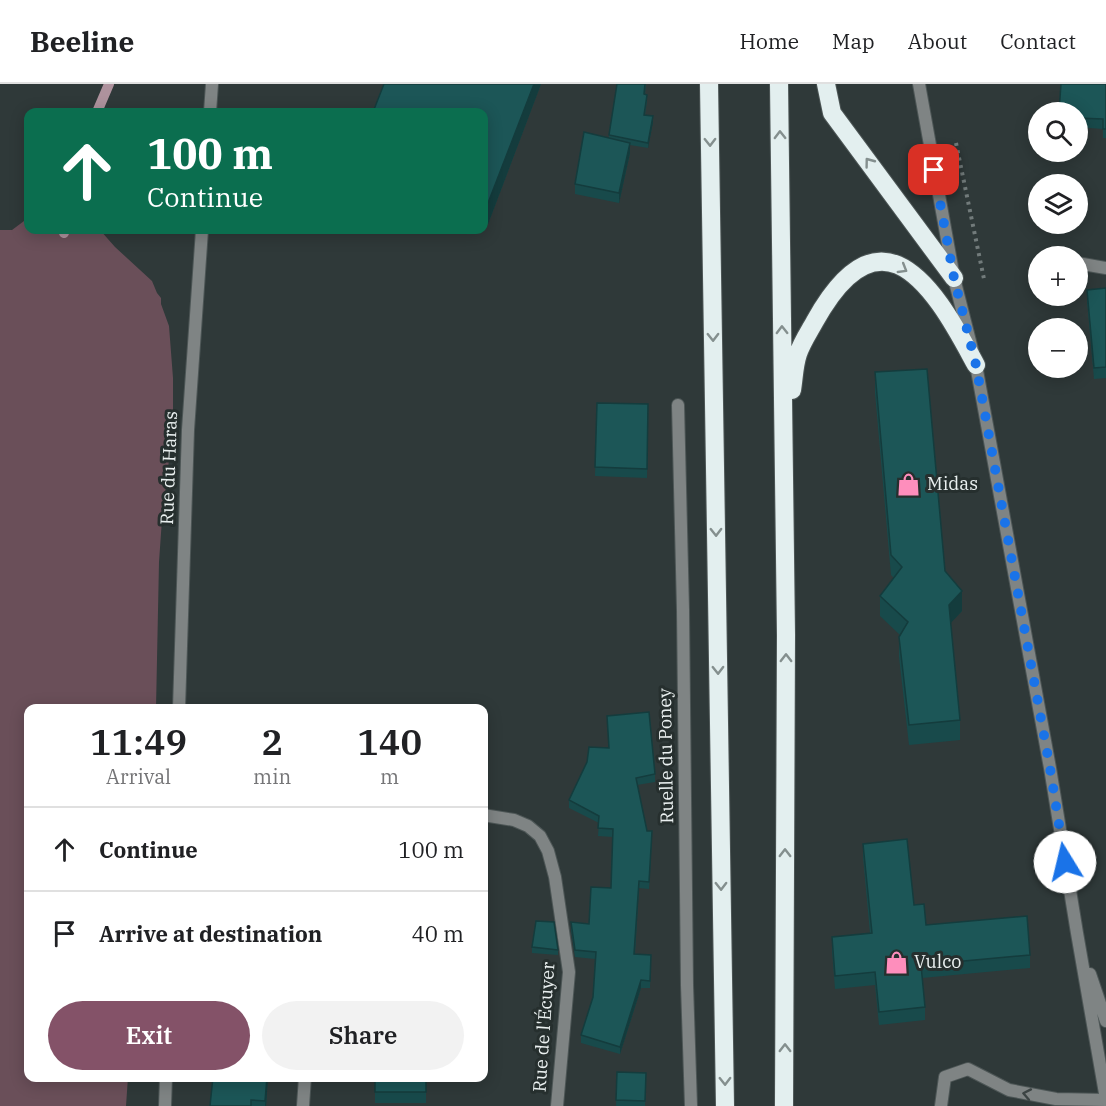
<!DOCTYPE html>
<html lang="en">
<head>
<meta charset="utf-8">
<style>
  :root { --surface:#fff; --page:#f2f2f2; --text:#202124; --muted:#757577; --line:#e0e0e0; --accent:#845268 }
  body { margin:0; font-family:"IBM Plex Serif",serif; background:var(--page); color:var(--text); height:100vh; display:flex; flex-direction:column; font-size:22px; white-space:nowrap }
  * { box-sizing:border-box; margin:0 }
  p { font-size:20px; color:var(--muted) }
  .icon { flex:none; width:33px; height:33px; fill:none; stroke:currentColor; stroke-width:2; stroke-linecap:round; stroke-linejoin:round }
  .map { position:relative; flex:1; overflow:hidden }
  .details { position:absolute; left:24px; top:620px; width:464px; height:378px; display:flex; flex-direction:column; background:var(--surface); border-radius:12px; box-shadow:0 3px 15px #0003 }
  .details>* { flex:none }
  .banner { position:absolute; left:24px; top:24px; width:464px; height:126px; border-radius:12px; box-shadow:0 3px 15px #0003; background:#0b6e4f; color:#fff; overflow:hidden }
  .tools { position:absolute; left:1028px; top:18px; display:grid; gap:12px }
  .tools a { display:grid; place-items:center; width:60px; height:60px; border-radius:50%; background:var(--surface); box-shadow:0 3px 15px #0003; font-size:30px }
  .pin { position:absolute; display:grid; place-items:center; width:51px; height:51px; color:#fff; margin:-26px; border-radius:12px; box-shadow:0 3px 9px #0006 }
  .me { position:absolute; width:66px; margin:-33px; rotate:351deg; stroke-linejoin:round; filter:drop-shadow(0 0 4px #0008) }
  .turn { display:flex; align-items:center; gap:21px; height:126px; padding:0 24px; font-size:27px }
  .turn .icon { width:78px; height:78px; stroke-width:2.5 }
  .turn b { display:block; font-size:42px; line-height:51px }
  .eta { display:flex; justify-content:space-evenly; align-items:center; height:102px; text-align:center }
  .eta b { font-size:36px; font-weight:600; line-height:42px }
  .action { display:flex; gap:12px; margin-top:auto; padding:12px 24px }
  .action a { flex:1; height:69px; border-radius:36px; background:var(--accent); color:#fff; font-size:24px; font-weight:600; line-height:69px; text-align:center }
  .action a+a { background:var(--page); color:var(--text) }
  ul { padding:0; list-style:none }
  li { display:flex; align-items:center; gap:18px; height:84px; padding:0 24px; border-top:2px solid var(--line) }
  li div { flex:1 }
  li b { display:block; font-size:22px }
  li em { font-style:normal }
  header { display:flex; align-items:center; gap:36px; box-sizing:border-box; height:84px; padding:0 30px; background:var(--surface); border-bottom:2px solid var(--line) }
  header strong { font-size:28px }
  nav { display:flex; gap:33px; margin-inline-start:auto; font-size:21px }
  .map>svg:first-child { display:block }
  .green { fill:#6a4f59 }
  .lines { fill:none; stroke-linecap:round; stroke-linejoin:round }
  .stream { stroke:#ae929d; stroke-width:10 }
  .lane-casing { stroke:#4d5656; stroke-width:14 }
  .street-casing { stroke:#4d5656; stroke-width:14 }
  .highway-casing { stroke:#4d5656; stroke-width:20 }
  .path { stroke:#727b7b; stroke-width:4; stroke-dasharray:3 4.5; stroke-linecap:butt }
  .lane { stroke:#7f8484; stroke-width:12 }
  .street { stroke:#7f8484; stroke-width:12 }
  .highway { stroke:#e3efef; stroke-width:18 }
  .wall { fill:#184a4b }
  .shaded-wall { fill:#143c3d }
  .building { fill:#1c5657; stroke:#143c3d; stroke-width:1.5 }
  .oneway { stroke:#848f8e }
  .oneway2 { stroke:#3c4444 }
  .route { stroke:#1a73e8; stroke-width:10; stroke-dasharray:0 18 }
  .labels { text-anchor:middle; stroke-width:6; stroke-linejoin:round; paint-order:stroke }
  .street-label { font-size:18px; fill:#eaf0f0; stroke:#262f2e }
  .poi-label { font-size:18px; fill:#eaf0f0; stroke:#262f2e; text-anchor:start }
</style>
</head>
<body>
<header>
<strong>Beeline</strong>
<nav><a>Home</a><a>Map</a><a>About</a><a>Contact</a></nav>
</header>
<div class="map">
<svg width="1106" height="1022" viewBox="0 0 1106 1022">
  <rect width="100%" height="100%" fill="#2f3939"/>
  <!-- green -->
  <path class="green" d="M28,134V146H100L115,163L152,197L157,209L161,214V220L169,242L173,294V342L162,435L159,478L156,624H28V993H128L126,1022H0V146H12Z"/>
  <g class="lines">
    <!-- stream -->
    <path class="stream" d="M97,28L109,0
      M64,149L65,146"/>
    <defs>
      <path id="lane" d="M941,1022L945,993L968,985L1009,1006L1056,1015L1106,1016"/>
      <path id="street" d="M919,0L954,194L976,281L1050,684L1077,849L1106,1015
        M210,28L212,0
        M1077,179L1106,184
        M678,321L683,526L687,901L691,1022
        M179,624L188,346L202,146
        M483,731L514,736L528,742L540,752L548,767L555,793L569,888L557,1022
        M1090,890L1106,937
        M165,1022L166,993
        M303,1022L305,993"/>
      <path id="highway" d="M709,0L725,1022
        M779,0L786,551L784,1022
        M826,0L832,29L954,194
        M792,306C794,294 794,282 798,270C802,258 809,248 815,237C830,210 860,165 898,181C932,196 959,250 976,281"/>
    </defs>
    <!-- lane casing -->
    <use href="#lane" class="lane-casing"/>
    <!-- street casing -->
    <use href="#street" class="street-casing"/>
    <!-- highway casing -->
    <use href="#highway" class="highway-casing"/>
    <!-- path -->
    <path class="path" d="M956,59L984,195"/>
    <!-- lane -->
    <use href="#lane" class="lane"/>
    <!-- street -->
    <use href="#street" class="street"/>
    <!-- highway -->
    <use href="#highway" class="highway"/>
  </g>
  <!-- wall -->
  <path class="wall" d="M541,0L488,140L483,138V28Z
    M646,0L645,11L647,17L645,31L653,38L648,64L630,61V69L619,119L575,110V100L609,54V51Z
    M1106,0V54H1103V45L1077,43V28Z
    M1106,204V294L1094,295L1087,217V206Z
    M875,288L945,487L962,527L950,539L960,636V656L909,661L899,573V553L900,551L880,532V512L894,494L891,491L875,309Z
    M597,319L648,320L647,394L595,392Z
    M607,632L655,690V698L637,701L647,747L652,754L649,805L639,804L635,870L651,871L650,904H641L620,970L581,959V951L593,913L595,875L575,873L571,846V838L589,840L611,804L613,753L598,752L599,739L569,724V716L587,678L609,664Z
    M863,760L914,821L926,841L1030,871V884L922,894L925,923V936L879,941L875,901L835,905L832,867V853L870,849L863,773Z
    M532,863L558,866V871L532,869Z
    M617,988L646,989L645,1022H616Z
    M268,993L266,1022H210Z
    M375,993H426V1019H375Z"/>
  <!-- shaded-wall -->
  <path class="shaded-wall" d="M534,0H541L488,140V119Z
    M653,32V38L648,64V59Z
    M630,59V69L619,119V109Z
    M962,507V527L949,541V521Z
    M641,896V904L620,970V963Z
    M267,993H268L266,1022H265Z"/>
  <!-- building -->
  <path class="building" d="M384,0H534L488,119L483,117V28H373Z
    M617,0H645L644,10L647,11L644,31L653,32L648,59L609,51Z
    M1061,0H1106V45H1103V35L1077,34V28H1059Z
    M584,48L630,59L619,109L575,100Z
    M1106,204V283L1094,284L1087,206Z
    M927,285L945,487L962,507L949,521L960,636L909,641L899,553L908,538L880,512L902,483L891,471L875,288Z
    M597,319L648,320L647,385L595,383Z
    M649,628L655,690L636,694L647,747H652L649,798L639,797L634,870L651,871L650,897L641,896L620,963L581,951L593,913L596,868L575,866L571,838L589,840L591,803L611,804L613,745L598,744L599,732L569,716L587,678L589,663L609,664L607,632Z
    M907,755L914,821L924,820L926,841L1027,832L1030,871L921,881L925,923L879,928L875,888L835,892L832,853L872,849L863,760Z
    M536,837L554,838L558,866L532,863Z
    M617,988L646,989L645,1017L616,1016Z
    M213,993H267L265,1017L251,1016V1022H210Z
    M375,993H426V1008H375Z"/>
  <!-- one-way arrows -->
  <defs><path id="oneway-chevron" d="M-2-3.5L2.5 0L-2 3.5" fill="none" stroke-width="1.6" stroke-linecap="round" stroke-linejoin="round" transform="scale(1.5)"/></defs>
  <g class="oneway">
    <use href="#oneway-chevron" transform="translate(780 51) rotate(-91)"/>
    <use href="#oneway-chevron" transform="translate(710 58) rotate(89)"/>
    <use href="#oneway-chevron" transform="translate(869 78) rotate(-127)"/>
    <use href="#oneway-chevron" transform="translate(903 185) rotate(31)"/>
    <use href="#oneway-chevron" transform="translate(782 246) rotate(-91)"/>
    <use href="#oneway-chevron" transform="translate(713 253) rotate(89)"/>
    <use href="#oneway-chevron" transform="translate(716 448) rotate(89)"/>
    <use href="#oneway-chevron" transform="translate(786 574) rotate(-90)"/>
    <use href="#oneway-chevron" transform="translate(718 586) rotate(89)"/>
    <use href="#oneway-chevron" transform="translate(785 769) rotate(-90)"/>
    <use href="#oneway-chevron" transform="translate(721 802) rotate(89)"/>
    <use href="#oneway-chevron" transform="translate(785 964) rotate(-90)"/>
    <use href="#oneway-chevron" transform="translate(725 997) rotate(89)"/>
  </g>
  <use class="oneway2" href="#oneway-chevron" transform="translate(1027 1010) rotate(-169)"/>
  <g class="lines">
    <!-- route -->
    <path class="route" d="M934,86L954,194L976,281L1050,684L1065,778"/>
  </g>
  <!-- icons -->
  <defs>
    <symbol id="shop-bare" viewBox="-9 -9 18 18"><path d="M-5-2.5h2.3a2.7 3.5 0 0 1 5.4 0H5L5.5 6h-11ZM-1.5-2.5h3a1.5 2.3 0 0 0-3 0Z" fill="#fe8ebc" stroke="#262f2e" stroke-width="2.5" paint-order="stroke"/></symbol>
  </defs>
  <g fill-rule="evenodd">
    <use href="#shop-bare" x="892" y="384" width="33" height="33"/>
    <use href="#shop-bare" x="880" y="862" width="33" height="33"/>
  </g>
  <g class="labels">
    <!-- street labels -->
    <g class="street-label">
      <text transform="translate(169 384) rotate(-88)" y="6">Rue du Haras</text>
      <text transform="translate(666 672) rotate(-91)" y="6">Ruelle du Poney</text>
      <text transform="translate(544 943) rotate(-86)" y="6">Rue de l'Écuyer</text>
    </g>
    <!-- poi labels -->
    <g class="poi-label">
      <text x="927" y="406">Midas</text>
      <text x="914" y="884">Vulco</text>
    </g>
  </g>
</svg>
<div class="tools">
<a><svg class="icon" aria-label="search" viewBox="0 0 24 24"><circle cx="10" cy="10" r="6"/><path d="M15 15l6 6"/></svg></a>
<a><svg class="icon" aria-label="layers" viewBox="0 0 24 24"><path d="M12 4l9 5-9 5-9-5zM3 14l9 5 9-5"/></svg></a>
<a>+</a>
<a>−</a>
</div>
<div class="pin" style="left:934px;top:86px;background:#d93025"><svg class="icon" aria-label="arrive" viewBox="0 0 24 24"><path d="M6 21V4h12l-3 4 3 4H6"/></svg></div>
<svg class="me" style="left:1065px;top:778px" viewBox="-20 -20 40 40"><circle r="19" fill="#fff"/><path d="M0-13L10 11 0 6-10 11z" fill="#1a73e8"/></svg>
<div class="banner">
<div class="turn"><svg class="icon" aria-label="ahead" viewBox="0 0 24 24"><path d="M12 20V5M6 11l6-6 6 6"/></svg><div><b>100 m</b>Continue</div></div>
</div>
<section class="details">
<div class="eta">
<div><b>11:49</b><p>Arrival</p></div>
<div><b>2</b><p>min</p></div>
<div><b>140</b><p>m</p></div>
</div>
<ul>
<li><svg class="icon" aria-label="ahead" viewBox="0 0 24 24"><path d="M12 20V5M6 11l6-6 6 6"/></svg><div><b>Continue</b></div><em>100 m</em></li>
<li><svg class="icon" aria-label="arrive" viewBox="0 0 24 24"><path d="M6 21V4h12l-3 4 3 4H6"/></svg><div><b>Arrive at destination</b></div><em>40 m</em></li>
</ul>
<div class="action"><a>Exit</a><a>Share</a></div>
</section>
</div>
</body>
</html>
